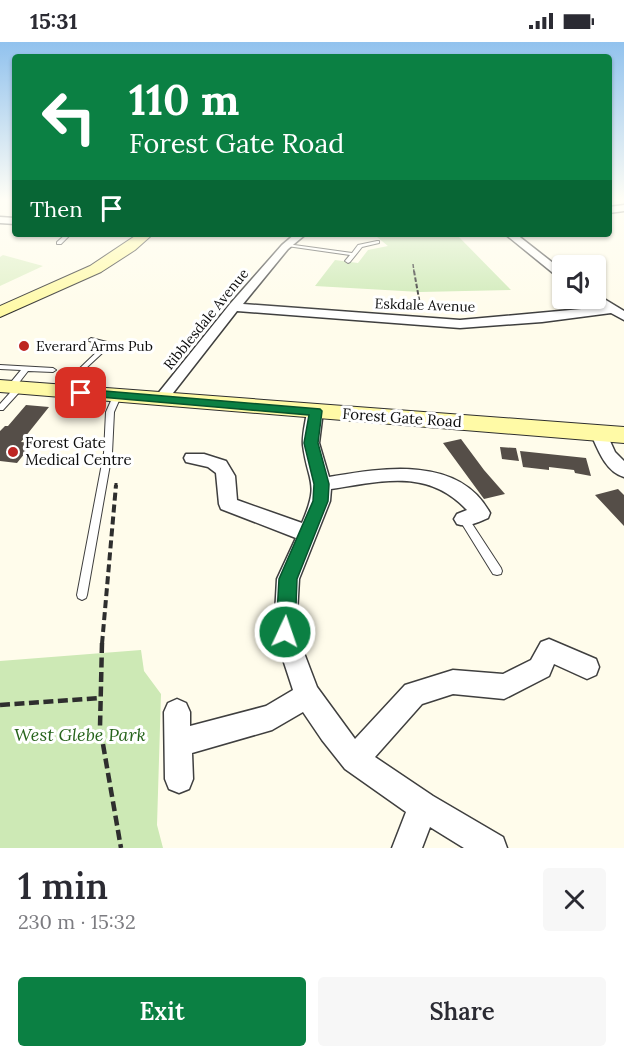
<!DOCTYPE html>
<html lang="en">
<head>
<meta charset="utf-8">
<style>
  :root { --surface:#fff; --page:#f7f7f7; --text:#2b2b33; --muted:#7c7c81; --accent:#0b8043 }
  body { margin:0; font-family:Lora,serif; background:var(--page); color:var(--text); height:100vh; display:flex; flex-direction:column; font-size:22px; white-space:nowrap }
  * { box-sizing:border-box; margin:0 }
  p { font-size:20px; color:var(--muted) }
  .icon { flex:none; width:33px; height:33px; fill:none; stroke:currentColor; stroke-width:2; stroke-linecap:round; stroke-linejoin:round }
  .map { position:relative; height:806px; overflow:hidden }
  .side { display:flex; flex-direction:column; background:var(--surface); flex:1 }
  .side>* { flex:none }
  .guide { position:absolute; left:12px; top:12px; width:600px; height:183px; border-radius:6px; box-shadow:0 2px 4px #0004; background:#0b8043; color:#fff; overflow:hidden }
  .buttons { position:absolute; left:552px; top:213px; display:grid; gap:12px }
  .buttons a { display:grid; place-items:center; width:54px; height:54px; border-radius:6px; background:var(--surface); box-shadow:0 2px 4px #0004; font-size:30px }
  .pin { position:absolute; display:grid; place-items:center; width:51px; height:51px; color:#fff; margin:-26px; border-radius:12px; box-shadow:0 3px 9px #0006 }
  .me { position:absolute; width:66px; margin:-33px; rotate:3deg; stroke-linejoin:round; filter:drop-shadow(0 0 4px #0008) }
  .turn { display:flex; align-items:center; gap:21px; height:126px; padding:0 18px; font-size:27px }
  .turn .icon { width:78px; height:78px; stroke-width:2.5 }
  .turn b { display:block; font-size:42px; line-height:51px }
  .then { display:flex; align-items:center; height:57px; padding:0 18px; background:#0003; gap:12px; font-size:22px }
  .round { display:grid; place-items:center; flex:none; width:63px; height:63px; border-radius:6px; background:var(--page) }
  .overview { display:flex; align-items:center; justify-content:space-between; height:102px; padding:0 18px }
  h1 { font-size:36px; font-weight:600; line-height:45px }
  .primary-button { display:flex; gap:12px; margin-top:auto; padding:12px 18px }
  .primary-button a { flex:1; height:69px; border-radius:6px; background:var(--accent); color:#fff; font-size:24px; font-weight:600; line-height:69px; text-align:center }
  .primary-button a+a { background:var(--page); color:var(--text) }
  .status { display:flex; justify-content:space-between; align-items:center; height:42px; padding:0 30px; background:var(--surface); direction:ltr }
  .status svg { height:16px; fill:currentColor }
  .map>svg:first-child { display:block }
  .green { fill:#cde9b5 }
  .pitch { fill:#e0f0c7 }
  .building { fill:#554e48 }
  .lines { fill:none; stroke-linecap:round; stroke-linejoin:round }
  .lane-casing { stroke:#3f3f3f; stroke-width:2 }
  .street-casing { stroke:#3f3f3f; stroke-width:3 }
  .secondary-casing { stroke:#2e2e2e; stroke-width:2 }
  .path-far4 { stroke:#2e2e2e; stroke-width:1.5; stroke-dasharray:4 1.5; stroke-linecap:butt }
  .path-far3 { stroke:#2e2e2e; stroke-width:2; stroke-dasharray:4.5 2; stroke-linecap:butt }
  .path-far2 { stroke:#2e2e2e; stroke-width:3; stroke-dasharray:6 3; stroke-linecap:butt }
  .path-far1 { stroke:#2e2e2e; stroke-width:4; stroke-dasharray:8 4; stroke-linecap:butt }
  .path { stroke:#2e2e2e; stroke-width:4.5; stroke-dasharray:10 4.5; stroke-linecap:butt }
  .lane { fill:#fff; fill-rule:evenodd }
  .street { fill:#fff; fill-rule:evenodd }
  .secondary { fill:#fffaa6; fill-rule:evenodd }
  .route { fill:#0b8043; stroke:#07532c; stroke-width:1.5 }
  .poi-dot { fill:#bd2523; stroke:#fff; stroke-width:2 }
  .labels { text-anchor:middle; stroke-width:6; stroke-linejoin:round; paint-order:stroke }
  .far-street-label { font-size:14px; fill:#0c0c0c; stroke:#fff }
  .far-poi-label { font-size:14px; fill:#0c0c0c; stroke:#fff; text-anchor:start }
  .street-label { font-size:15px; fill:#0c0c0c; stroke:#fff }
  .poi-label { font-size:15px; fill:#0c0c0c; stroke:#fff; text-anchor:start }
  .near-park-label { font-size:18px; font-style:italic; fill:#27641c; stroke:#fff }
</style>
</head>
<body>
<div class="status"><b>15:31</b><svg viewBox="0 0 49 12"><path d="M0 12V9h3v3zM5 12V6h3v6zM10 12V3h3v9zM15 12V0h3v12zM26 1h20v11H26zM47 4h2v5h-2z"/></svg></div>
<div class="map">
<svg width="624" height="806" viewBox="0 0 624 806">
  <rect width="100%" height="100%" fill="#fffceb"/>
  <!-- green -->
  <path class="green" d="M392,192H456L511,248L420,250L315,244L335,218L358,221L368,208L388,204L377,195Z
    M141,608L144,629L161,652L157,783L163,806H0V619Z"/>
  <!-- pitch -->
  <path class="pitch" d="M3,213L43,224L0,244V215Z"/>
  <!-- building -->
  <path class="building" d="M26,363L49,365L21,400L33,401L17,421L0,419V389L5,384H8Z
    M461,397L484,428L505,452L484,457L443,401Z
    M500,405L516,406L519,419L502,417Z
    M520,409L586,416L591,434L575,431L574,428L549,425V428L523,425Z
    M618,447L624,453V484L595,453Z"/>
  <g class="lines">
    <defs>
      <path id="lane" d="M66,192H71L61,202H57V200Z
        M377,199H379V201L362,205L350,220L348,221L345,219L350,213L287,204L285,203L287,202L352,211L358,203Z
        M91,296L111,301L112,302L84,328L66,351H60L59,349L60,347L80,326L104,303L89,299L88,298Z
        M0,323L53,326L56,328L53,330L28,329L14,347H11L7,345L21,328L0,327Z
        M17,343H20L24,345L3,368H0V362Z
        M114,352H117L121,354L114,370L112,411L87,553L86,556L82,558L78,556L77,553L104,411L106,370Z
        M464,473L467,474L501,526L502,529L501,532L497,533L493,532L459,477L461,474Z"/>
      <path id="street" d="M624,163V169L609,171V165Z
        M0,175L15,176V182L0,181Z
        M295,192H306L288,207L243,262L460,278L603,265L591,256H596V252L624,269V278L611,271L542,280L460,286L237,269L166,360H156L154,357L156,354L230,262L282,203Z
        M505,192H516L562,228V236L558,235Z
        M315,364L323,369L319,401L329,435C382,426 459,413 490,471L488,476C478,480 468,486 457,482L454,477L457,472L467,468C428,426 382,439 331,447L330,459L299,537L296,590L317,645L355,697L405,643L453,628L503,632L531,618L541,600L549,597L596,617L599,625L596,633L587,637L554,622L549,634L504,657L453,652L422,662L375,715L433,754L503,795L507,806H464L430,785L422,806H392L406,770L345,727L322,698L303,670L272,688L192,711L193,737L189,747L179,751L169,747L165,737L164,670L168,661L177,657L186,661L190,670V684L266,664L293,648L274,590L277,537L296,496L221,467L219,462L216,431L208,425L186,420L184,416L186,412H204L226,419L235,434L237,458L302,481C320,439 308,442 303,403C302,392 306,379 307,369Z
        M599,387L605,388L615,410L624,419V435C606,430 598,408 591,392L593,388Z"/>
      <path id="secondary" d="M138,192H153L135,208L101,230L0,275V264L90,224Z
        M0,338L624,385V401L0,350Z"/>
    </defs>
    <!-- lane casing -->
    <use href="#lane" class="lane-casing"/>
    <!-- street casing -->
    <use href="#street" class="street-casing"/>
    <!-- secondary casing -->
    <use href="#secondary" class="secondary-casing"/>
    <!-- path-far4 -->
    <path class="path-far4" d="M413,222L414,230"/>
    <!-- path-far3 -->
    <path class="path-far3" d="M414,229L421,268"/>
    <!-- path-far2 -->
    <path class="path-far2" d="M116,445V441"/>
    <!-- path-far1 -->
    <path class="path-far1" d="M102,602L116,443"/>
    <!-- path -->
    <path class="path" d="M102,601L100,685L121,806
      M0,663L101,656"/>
    <!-- lane -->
    <use href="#lane" class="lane"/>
    <!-- street -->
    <use href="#street" class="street"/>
    <!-- secondary -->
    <use href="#secondary" class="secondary"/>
  </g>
  <!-- sky -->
  <linearGradient id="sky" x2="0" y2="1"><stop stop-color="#91c2ee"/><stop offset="0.58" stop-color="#fffef6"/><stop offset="1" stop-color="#fffef6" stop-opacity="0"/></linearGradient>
  <rect width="624" height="271" fill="url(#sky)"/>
  <!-- route -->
  <path class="route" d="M81,347L320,367L322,369L318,401L329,442L328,459L297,537L295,590L292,597L285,599L279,597L276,590L279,537L313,459L314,442L304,401L309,373L77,353L75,351Z"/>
  <!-- markers -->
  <g class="poi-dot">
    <circle cx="24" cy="304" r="6"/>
    <circle cx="13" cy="410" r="6"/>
  </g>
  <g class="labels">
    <!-- far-street labels -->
    <g class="far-street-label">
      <text transform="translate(425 263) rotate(2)" y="5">Eskdale Avenue</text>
      <text transform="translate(206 277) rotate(-51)" y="5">Ribblesdale Avenue</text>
    </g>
    <!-- far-poi labels -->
    <g class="far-poi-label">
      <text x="36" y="309">Everard Arms Pub</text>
    </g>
    <!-- street labels -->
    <g class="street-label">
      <text transform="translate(402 376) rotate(4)" y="5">Forest Gate Road</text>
    </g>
    <!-- poi labels -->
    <g class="poi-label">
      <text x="25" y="406">Forest Gate<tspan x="25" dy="17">Medical Centre</tspan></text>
    </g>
    <!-- near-park labels -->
    <g class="near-park-label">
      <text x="80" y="699">West Glebe Park</text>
    </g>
  </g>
</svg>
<div class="buttons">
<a><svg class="icon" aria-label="sound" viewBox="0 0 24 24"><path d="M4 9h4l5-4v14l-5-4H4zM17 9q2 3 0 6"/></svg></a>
</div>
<div class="pin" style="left:81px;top:351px;background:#d93025"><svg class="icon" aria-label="arrive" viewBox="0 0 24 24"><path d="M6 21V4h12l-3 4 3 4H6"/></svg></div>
<svg class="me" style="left:285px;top:590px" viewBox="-20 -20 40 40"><circle r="17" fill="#0b8043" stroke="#fff" stroke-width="3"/><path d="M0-11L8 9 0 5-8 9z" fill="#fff"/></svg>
<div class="guide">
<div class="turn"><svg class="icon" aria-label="left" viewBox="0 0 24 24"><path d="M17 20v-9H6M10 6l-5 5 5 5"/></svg><div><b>110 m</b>Forest Gate Road</div></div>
<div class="then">Then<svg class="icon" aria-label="arrive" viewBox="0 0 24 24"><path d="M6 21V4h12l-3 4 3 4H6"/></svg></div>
</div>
</div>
<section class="side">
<div class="overview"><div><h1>1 min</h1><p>230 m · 15:32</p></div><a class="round"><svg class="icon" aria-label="close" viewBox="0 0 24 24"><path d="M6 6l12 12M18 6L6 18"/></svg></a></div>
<div class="primary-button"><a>Exit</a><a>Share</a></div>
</section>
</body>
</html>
